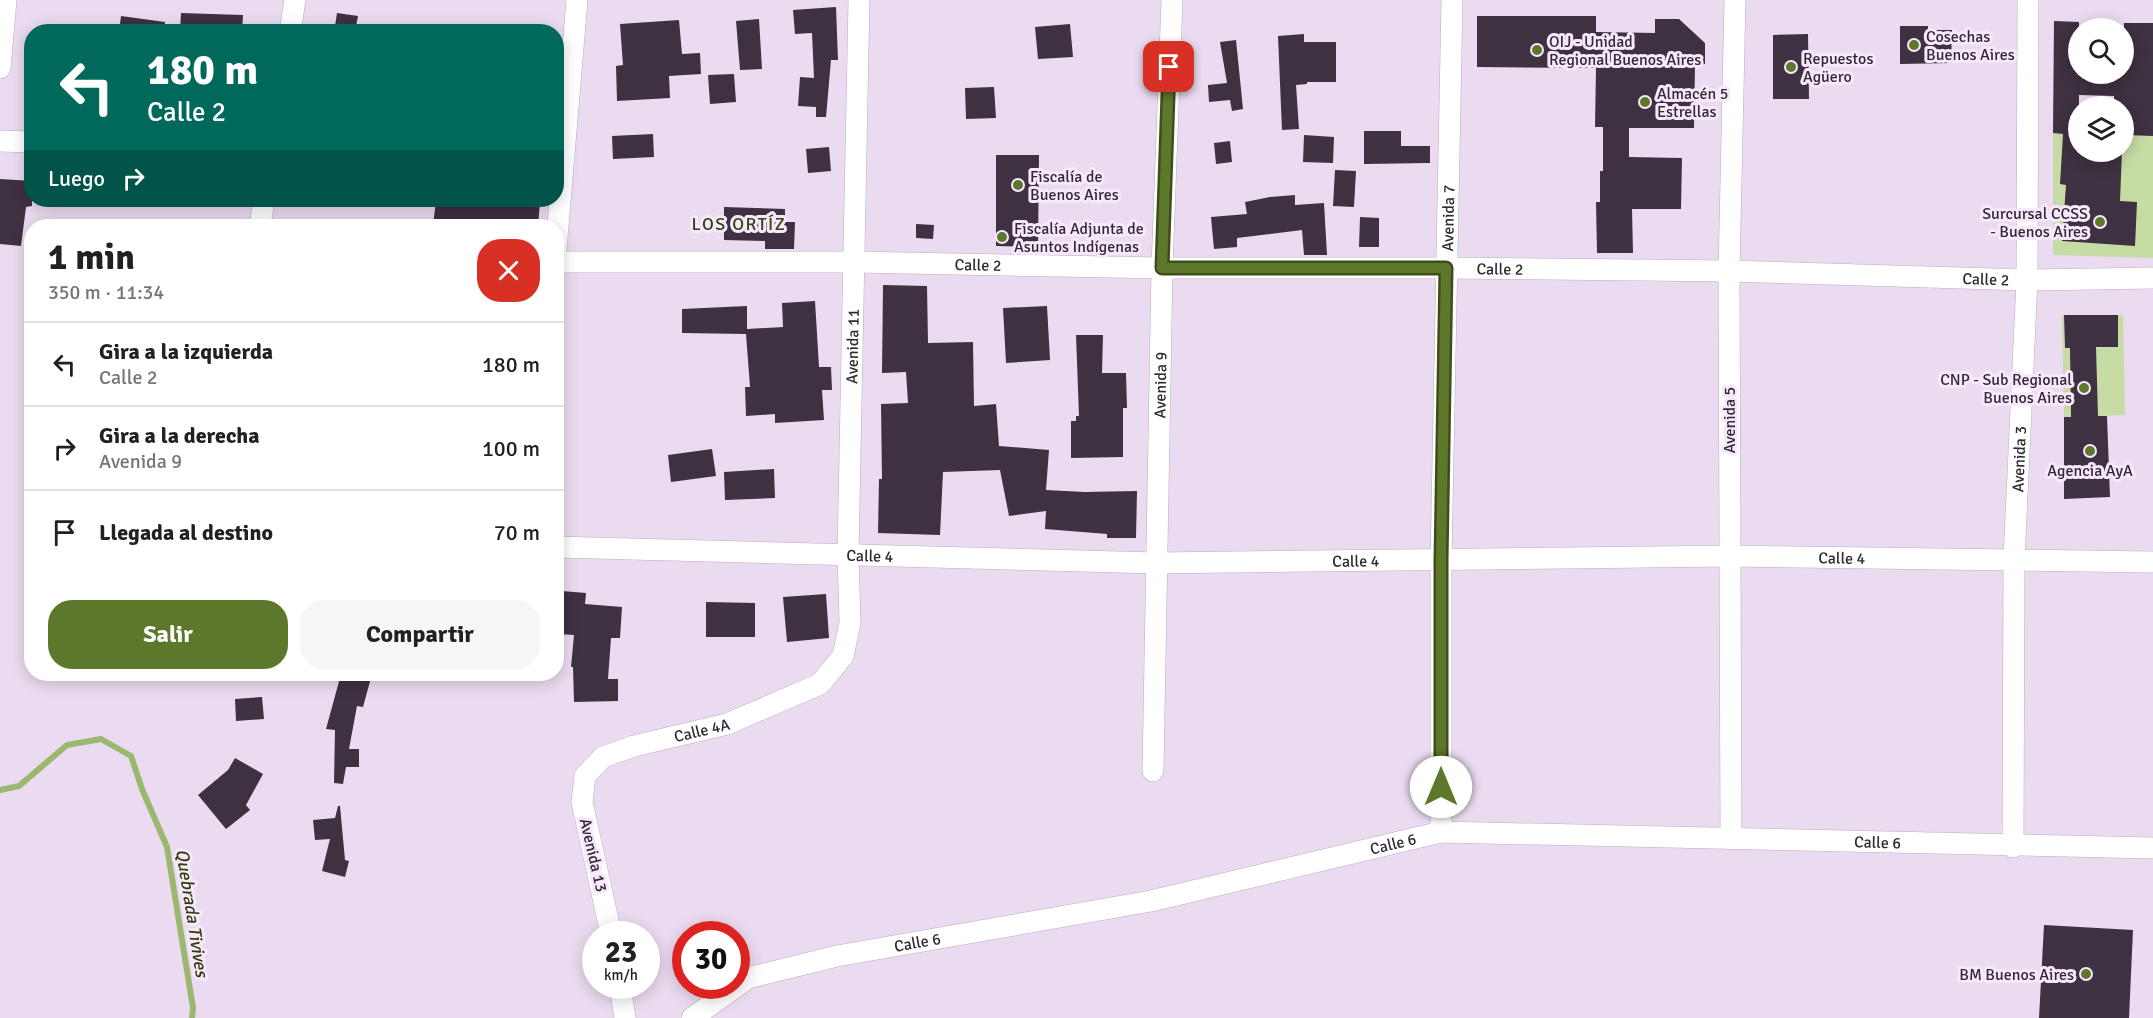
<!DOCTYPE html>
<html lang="es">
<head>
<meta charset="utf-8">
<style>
  :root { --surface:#fff; --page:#f6f6f6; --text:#202124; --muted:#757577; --line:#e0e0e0; --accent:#5e782b }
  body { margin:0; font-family:Signika,sans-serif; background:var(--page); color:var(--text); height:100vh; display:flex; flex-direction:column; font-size:22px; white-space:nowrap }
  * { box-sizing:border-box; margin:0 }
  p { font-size:20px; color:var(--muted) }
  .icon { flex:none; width:33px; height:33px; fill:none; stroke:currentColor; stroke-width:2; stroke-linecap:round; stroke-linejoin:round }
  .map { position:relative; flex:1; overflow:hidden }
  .details { position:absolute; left:24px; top:219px; width:540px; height:462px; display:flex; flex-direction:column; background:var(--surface); border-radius:24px; box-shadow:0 3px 15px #0003 }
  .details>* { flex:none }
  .top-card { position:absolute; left:24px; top:24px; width:540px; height:183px; border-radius:24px; box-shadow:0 3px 15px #0003; background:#00695c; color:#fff; overflow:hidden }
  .fabs { position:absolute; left:2068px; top:18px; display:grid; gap:12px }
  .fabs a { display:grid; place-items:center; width:66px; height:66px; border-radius:50%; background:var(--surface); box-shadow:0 3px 15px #0003; font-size:30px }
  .speed { position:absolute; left:582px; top:921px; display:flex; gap:12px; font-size:30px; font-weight:700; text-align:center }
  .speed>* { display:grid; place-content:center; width:78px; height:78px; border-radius:50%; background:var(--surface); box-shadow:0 3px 15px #0003; line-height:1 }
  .speed small { font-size:15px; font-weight:400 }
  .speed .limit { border:9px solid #d22; background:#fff; color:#111 }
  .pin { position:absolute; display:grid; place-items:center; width:51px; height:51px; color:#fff; margin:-26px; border-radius:12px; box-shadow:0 3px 9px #0006 }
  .me { position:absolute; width:66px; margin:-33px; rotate:0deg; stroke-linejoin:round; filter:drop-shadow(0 0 4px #0008) }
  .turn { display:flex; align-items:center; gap:21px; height:126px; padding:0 24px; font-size:27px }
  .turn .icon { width:78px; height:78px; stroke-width:2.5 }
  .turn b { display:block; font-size:42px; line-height:51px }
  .then { display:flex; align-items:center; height:57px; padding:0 24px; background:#0003; gap:12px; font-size:22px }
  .round { display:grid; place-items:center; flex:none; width:63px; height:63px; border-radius:24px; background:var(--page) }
  .head { display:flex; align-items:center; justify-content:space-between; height:102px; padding:0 24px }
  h1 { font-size:36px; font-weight:700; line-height:45px }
  .button { display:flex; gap:12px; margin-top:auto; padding:12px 24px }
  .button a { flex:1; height:69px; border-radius:24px; background:var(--accent); color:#fff; font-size:24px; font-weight:700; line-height:69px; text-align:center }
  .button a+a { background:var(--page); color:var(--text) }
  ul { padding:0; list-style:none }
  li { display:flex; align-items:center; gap:18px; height:84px; padding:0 24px; border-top:2px solid var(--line) }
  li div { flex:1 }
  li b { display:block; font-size:22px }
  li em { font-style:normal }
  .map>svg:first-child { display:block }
  .green { fill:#c6dca4 }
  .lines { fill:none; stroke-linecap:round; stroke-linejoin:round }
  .stream { stroke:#9cb870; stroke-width:6 }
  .building { fill:#3e3141 }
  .minor-casing { stroke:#bbacbf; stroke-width:22 }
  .minor { stroke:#fff; stroke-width:21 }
  .route-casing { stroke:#3d4e1c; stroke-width:15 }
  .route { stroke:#5e782b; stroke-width:10 }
  .poi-dot { fill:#5e782b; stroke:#f8e8fd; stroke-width:2 }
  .labels { text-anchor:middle; stroke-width:6; stroke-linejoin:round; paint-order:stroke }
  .poi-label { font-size:16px; fill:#302a31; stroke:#f8e8fd; text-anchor:start }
  .street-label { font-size:16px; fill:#302a31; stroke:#f8e8fd }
  .neighbourhood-label { font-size:18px; letter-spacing:1.5px; fill:#32430d; stroke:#f8e8fd }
  .water-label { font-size:18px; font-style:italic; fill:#2c3d06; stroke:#f8e8fd }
</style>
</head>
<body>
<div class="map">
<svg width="2153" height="1018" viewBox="0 0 2153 1018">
  <rect width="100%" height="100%" fill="#ebdbf0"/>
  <!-- green -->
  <path class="green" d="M2053,133L2063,134L2061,184L2120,188L2124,135L2153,136V258L2053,255Z
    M2062,315H2064L2065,348L2118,347V315H2123L2125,415L2098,416L2096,360L2070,361L2071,417H2064Z"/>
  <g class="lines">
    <!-- stream -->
    <path class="stream" d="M0,790L19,786L67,745L101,739L131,756L142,789L167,847L193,1008L192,1018"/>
  </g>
  <!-- building -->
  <path class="building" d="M836,7L838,60H831L826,117H816V107L798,106L800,77L814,78L812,33L795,34L793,10Z
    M181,13L243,15L242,32H180Z
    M337,13L358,16L355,32H334Z
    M121,16L165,22L164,32H119Z
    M1477,16H1596V32L1655,33V19H1679L1705,43V64L1695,65L1694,128H1629V157L1682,158L1681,209H1632L1633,253H1597L1596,202H1600V171H1603V127H1595L1596,68L1477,67Z
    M759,19L762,69L740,70L736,21Z
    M679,20L682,54L700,53L701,74L669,76L670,98L617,101L616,66L623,65L620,24Z
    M2054,21L2079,22V74H2124V23H2153V136L2124,135V106H2114V96L2079,95V152H2122L2120,201L2137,202L2135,246L2062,241L2066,185L2060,184L2063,134L2053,133Z
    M1070,24L1073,57L1038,59L1035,27Z
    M1900,26H1928V30H1952L1951,63L1900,64Z
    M1304,34V42H1336V82H1307V84L1296,85L1299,129L1282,130L1278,36Z
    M1808,34L1809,99H1773V35Z
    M1236,40L1243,109L1232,111L1230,100L1209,102L1208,85L1227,83L1220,42Z
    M734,74L736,102L710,104L708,75Z
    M994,87L996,118L966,119L965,88Z
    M1364,131H1401V146H1430V163L1364,164Z
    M653,134L654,157L613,159L612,136Z
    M1304,135L1334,137L1333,163L1303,162Z
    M1230,141L1232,162L1216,164L1214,143Z
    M829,147L831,171L808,173L806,149Z
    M996,155H1039L1038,247L996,246Z
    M1335,170L1356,171L1354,207L1333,206Z
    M0,179L32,181V206L26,207L21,246L0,244Z
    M1295,195V205L1324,203L1327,255H1304L1302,230L1237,238V247L1214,249L1211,217L1247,214L1245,202L1270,197Z
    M436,200L459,202V206L499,203V200L540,202L538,226H433Z
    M724,207L785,209V222H795L794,249H765V241L724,240Z
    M1360,217L1379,218V247H1359Z
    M916,224L934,225L933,239L916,238Z
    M883,285L927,286L928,343L973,342L974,406L996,404L999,446L1049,450L1046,490L1084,492L1137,491L1136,538H1107V534L1045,529L1046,511L1009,516L1000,470L943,472L940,535L878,533L879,479H882L881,404L908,403L906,372L882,373Z
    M815,301L819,367H831L832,390H822L824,420L775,423V414L746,416L745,387H750L746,334L682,333V309L747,306V329L783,327L782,303Z
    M1047,306L1050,360L1006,363L1003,308Z
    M2064,315H2118V347H2096L2098,416H2107L2110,497L2064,499V417H2071L2070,348H2065Z
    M1076,335H1103L1102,373H1126L1127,408H1123V457L1071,458V421H1076V416H1079Z
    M712,449L716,476L671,482L668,455Z
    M774,469L775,498L725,500L724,472Z
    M562,591L586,593L585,604L622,607L620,638H611L608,679H618V701L574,702L573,667H571L574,635L559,634Z
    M826,594L829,638L787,642L783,597Z
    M706,602L755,603V637H706Z
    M341,674H372L363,707L357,706L349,749H359V767H346L343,784L334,783L335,730L326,729Z
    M262,697L264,719L236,721L235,699Z
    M235,758L263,774L246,805L250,810L226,829L198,795L228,770Z
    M338,806H340L345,860L349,861L345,877L322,871L330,839L315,840L313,820L335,818Z
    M2044,925L2133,930L2129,1018H2039Z"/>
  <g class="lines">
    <defs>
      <g id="minor">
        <path d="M290,32L295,0"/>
        <path d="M0,68L6,0"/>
        <path d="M0,141L32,142"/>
        <path d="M260,226L264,200"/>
        <path d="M556,249L577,0"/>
        <path id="s1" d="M556,262H854L1162,268H1446L1729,271L2027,280L2153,278"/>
        <path id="s2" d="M556,547L1157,563L1729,556L2153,562"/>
        <path id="s3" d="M1153,771L1162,268L1172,0"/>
        <path id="s4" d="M1441,832V560L1452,0"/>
        <path d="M1731,839L1729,271L1735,0"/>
        <path id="s5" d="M2013,847L2014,560L2027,280L2028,0"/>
        <path id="s6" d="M611,934L582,802L585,776L603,757L634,746L727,724L820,684L843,656L850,623L848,554L859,0"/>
        <path d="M620,986L625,1018"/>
        <path id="s7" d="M692,1018L748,978L837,956L1151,901L1441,832L2153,848"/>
      </g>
    </defs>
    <!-- minor casing -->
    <use href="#minor" class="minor-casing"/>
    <!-- minor -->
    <use href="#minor" class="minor"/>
  </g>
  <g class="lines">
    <defs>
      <path id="route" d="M1169,67L1162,268H1446L1441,560V787"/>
    </defs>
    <!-- route casing -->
    <use href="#route" class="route-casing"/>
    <!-- route -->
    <use href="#route" class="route"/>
  </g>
  <!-- markers -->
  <g class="poi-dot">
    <circle cx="1914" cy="45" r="6"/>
    <circle cx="1537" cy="50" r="6"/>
    <circle cx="1791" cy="67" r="6"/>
    <circle cx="1645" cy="102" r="6"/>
    <circle cx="1018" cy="185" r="6"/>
    <circle cx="2100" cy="222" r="6"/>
    <circle cx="1002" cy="237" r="6"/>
    <circle cx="2084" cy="388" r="6"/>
    <circle cx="2090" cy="451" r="6"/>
    <circle cx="2086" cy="974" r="6"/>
  </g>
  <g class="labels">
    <!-- poi labels -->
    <g class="poi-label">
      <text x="1926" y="42">Cosechas<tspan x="1926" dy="18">Buenos Aires</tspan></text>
      <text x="1549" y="47">OIJ - Unidad<tspan x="1549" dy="18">Regional Buenos Aires</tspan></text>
      <text x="1803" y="64">Repuestos<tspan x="1803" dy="18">Agüero</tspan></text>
      <text x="1657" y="99">Almacén 5<tspan x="1657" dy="18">Estrellas</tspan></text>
      <text x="1030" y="182">Fiscalía de<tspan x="1030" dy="18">Buenos Aires</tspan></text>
      <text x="2088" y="219" text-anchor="end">Surcursal CCSS<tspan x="2088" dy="18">- Buenos Aires</tspan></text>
      <text x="1014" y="234">Fiscalía Adjunta de<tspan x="1014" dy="18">Asuntos Indígenas</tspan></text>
      <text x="2072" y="385" text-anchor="end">CNP - Sub Regional<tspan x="2072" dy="18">Buenos Aires</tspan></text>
      <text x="2090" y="476" text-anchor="middle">Agencia AyA</text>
      <text x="2074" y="980" text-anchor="end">BM Buenos Aires</text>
    </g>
    <!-- street labels -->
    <g class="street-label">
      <text dy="6" stroke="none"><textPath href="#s4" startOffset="614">Avenida 7</textPath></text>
      <text dy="6" stroke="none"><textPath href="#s1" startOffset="422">Calle 2</textPath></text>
      <text dy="6" stroke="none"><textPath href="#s1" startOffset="944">Calle 2</textPath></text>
      <text dy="6" stroke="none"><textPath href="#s1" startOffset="1430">Calle 2</textPath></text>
      <text dy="6" stroke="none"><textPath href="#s6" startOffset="764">Avenida 11</textPath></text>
      <text dy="6" stroke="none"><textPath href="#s3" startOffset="386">Avenida 9</textPath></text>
      <text transform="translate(1729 420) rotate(-90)" y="6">Avenida 5</text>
      <text dy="6" stroke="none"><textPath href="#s5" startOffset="388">Avenida 3</textPath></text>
      <text dy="6" stroke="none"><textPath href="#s2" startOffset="314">Calle 4</textPath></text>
      <text dy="6" stroke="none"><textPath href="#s2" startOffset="1286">Calle 4</textPath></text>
      <text dy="6" stroke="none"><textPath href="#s2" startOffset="800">Calle 4</textPath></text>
      <text dy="6" stroke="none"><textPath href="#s6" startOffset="290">Calle 4A</textPath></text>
      <text dy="6" stroke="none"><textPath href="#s7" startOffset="728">Calle 6</textPath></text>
      <text dy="6" stroke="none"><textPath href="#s7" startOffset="1214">Calle 6</textPath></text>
      <text transform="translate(594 855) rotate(77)" y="6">Avenida 13</text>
      <text dy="6" stroke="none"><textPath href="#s7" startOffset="242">Calle 6</textPath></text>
    </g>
    <!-- neighbourhood labels -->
    <g class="neighbourhood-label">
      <text x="739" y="230">LOS ORTÍZ</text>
    </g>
    <!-- water labels -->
    <g class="water-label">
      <text transform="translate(192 913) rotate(81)" y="6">Quebrada Tivives</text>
    </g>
  </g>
</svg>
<div class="fabs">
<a><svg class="icon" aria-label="search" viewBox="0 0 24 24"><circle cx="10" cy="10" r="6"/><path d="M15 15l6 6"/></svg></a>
<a><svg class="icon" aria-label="layers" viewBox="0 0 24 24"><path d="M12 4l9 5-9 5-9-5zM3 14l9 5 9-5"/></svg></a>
</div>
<div class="speed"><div>23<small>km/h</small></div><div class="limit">30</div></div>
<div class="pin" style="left:1169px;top:67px;background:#d93025"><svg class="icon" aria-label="arrive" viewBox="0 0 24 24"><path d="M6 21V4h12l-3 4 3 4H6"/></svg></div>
<svg class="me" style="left:1441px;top:787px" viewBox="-20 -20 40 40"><circle r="19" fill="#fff"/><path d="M0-13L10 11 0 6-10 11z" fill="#5e782b"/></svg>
<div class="top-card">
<div class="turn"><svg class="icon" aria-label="left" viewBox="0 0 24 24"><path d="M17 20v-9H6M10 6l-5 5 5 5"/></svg><div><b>180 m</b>Calle 2</div></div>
<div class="then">Luego<svg class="icon" aria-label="right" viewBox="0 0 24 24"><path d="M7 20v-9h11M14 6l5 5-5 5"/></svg></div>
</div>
<section class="details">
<div class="head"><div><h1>1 min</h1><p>350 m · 11:34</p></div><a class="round" style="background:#d93025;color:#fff"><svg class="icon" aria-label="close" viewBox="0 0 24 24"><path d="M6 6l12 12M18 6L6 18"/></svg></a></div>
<ul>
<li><svg class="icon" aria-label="left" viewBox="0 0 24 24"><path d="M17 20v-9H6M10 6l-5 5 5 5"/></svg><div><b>Gira a la izquierda</b><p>Calle 2</p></div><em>180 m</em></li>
<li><svg class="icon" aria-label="right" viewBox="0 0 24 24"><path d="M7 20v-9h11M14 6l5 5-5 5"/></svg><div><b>Gira a la derecha</b><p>Avenida 9</p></div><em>100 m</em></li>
<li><svg class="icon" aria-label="arrive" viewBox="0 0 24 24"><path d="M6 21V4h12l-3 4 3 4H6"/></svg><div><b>Llegada al destino</b></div><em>70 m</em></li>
</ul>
<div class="button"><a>Salir</a><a>Compartir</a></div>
</section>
</div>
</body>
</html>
